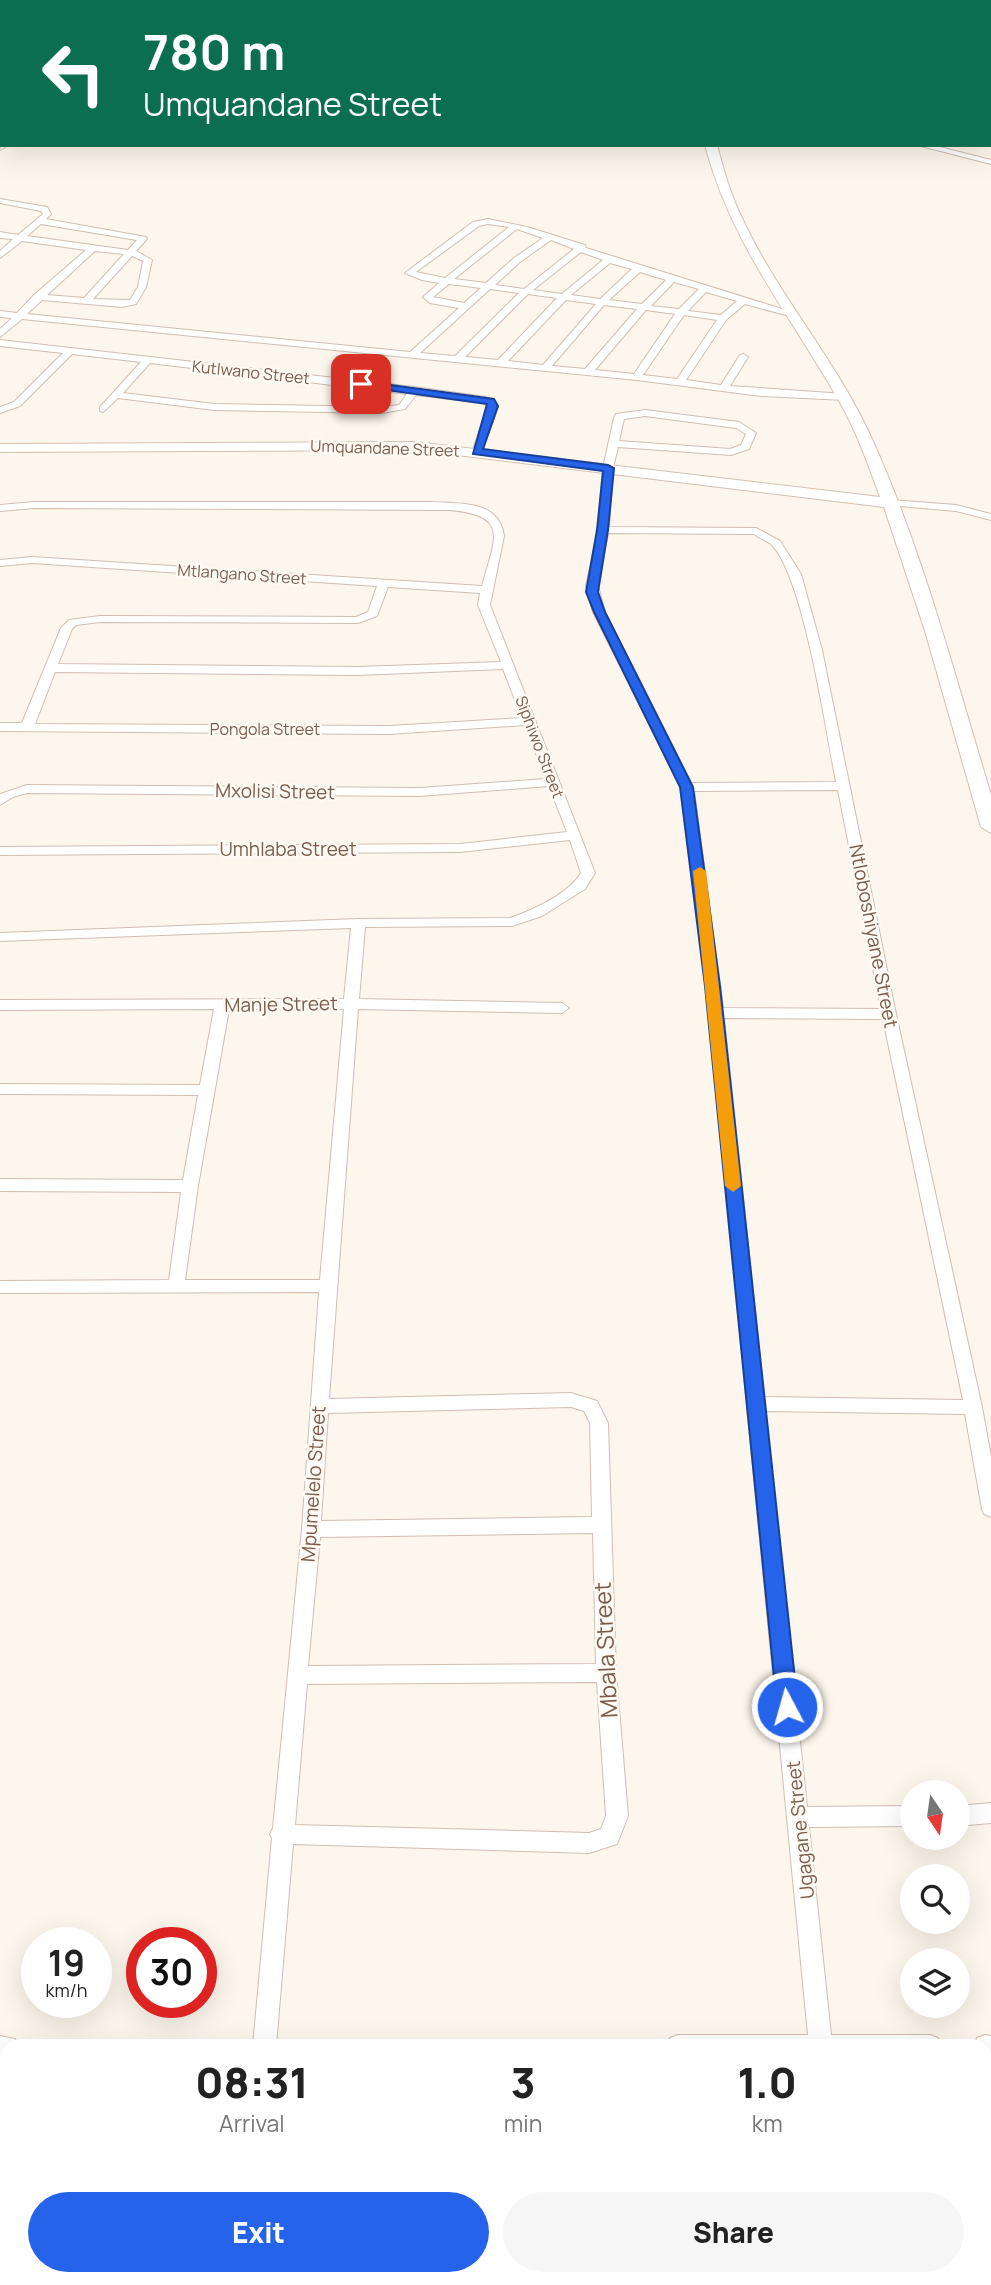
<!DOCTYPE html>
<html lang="en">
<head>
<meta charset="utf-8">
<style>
  :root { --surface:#fff; --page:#f6f6f6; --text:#222; --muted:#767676; --accent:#2563eb }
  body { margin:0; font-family:Manrope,sans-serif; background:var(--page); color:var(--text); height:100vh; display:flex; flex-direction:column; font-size:26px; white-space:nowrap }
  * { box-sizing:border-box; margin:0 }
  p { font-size:23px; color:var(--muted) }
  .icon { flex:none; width:38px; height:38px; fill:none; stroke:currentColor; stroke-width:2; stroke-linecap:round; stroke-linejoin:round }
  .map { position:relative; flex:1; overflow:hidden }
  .side { position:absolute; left:0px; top:2039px; width:992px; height:247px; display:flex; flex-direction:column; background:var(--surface); border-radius:21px 21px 0 0; box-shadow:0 7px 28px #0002 }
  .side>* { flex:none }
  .guide { position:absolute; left:0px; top:0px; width:992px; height:147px; box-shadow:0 7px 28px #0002; background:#0b6e4f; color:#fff; overflow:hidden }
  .needle { width:46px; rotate:167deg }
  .tools { position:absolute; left:900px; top:1780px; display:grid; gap:14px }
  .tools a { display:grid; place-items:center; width:70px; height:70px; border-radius:50%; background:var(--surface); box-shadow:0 7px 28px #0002; font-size:35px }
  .speed { position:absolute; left:21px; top:1927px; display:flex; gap:14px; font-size:35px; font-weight:700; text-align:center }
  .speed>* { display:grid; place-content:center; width:91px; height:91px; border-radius:50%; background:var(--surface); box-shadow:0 7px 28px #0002; line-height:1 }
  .speed small { font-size:18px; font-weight:400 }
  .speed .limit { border:10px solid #d22; background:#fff; color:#111 }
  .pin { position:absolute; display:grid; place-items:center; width:60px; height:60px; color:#fff; margin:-30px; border-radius:14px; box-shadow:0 4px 10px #0006 }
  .me { position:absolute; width:77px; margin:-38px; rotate:354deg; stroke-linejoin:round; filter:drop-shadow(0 0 5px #0008) }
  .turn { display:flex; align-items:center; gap:24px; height:147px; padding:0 28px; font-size:32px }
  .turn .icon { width:91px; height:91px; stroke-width:2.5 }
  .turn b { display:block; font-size:49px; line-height:60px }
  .eta { display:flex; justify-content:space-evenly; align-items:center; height:119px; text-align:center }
  .eta b { font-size:42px; font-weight:800; line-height:49px }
  .primary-button { display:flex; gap:14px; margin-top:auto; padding:14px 28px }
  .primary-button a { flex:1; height:80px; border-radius:42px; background:var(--accent); color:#fff; font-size:28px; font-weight:800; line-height:80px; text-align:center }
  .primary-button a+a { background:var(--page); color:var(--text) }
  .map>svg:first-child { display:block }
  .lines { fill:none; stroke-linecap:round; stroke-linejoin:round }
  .street-casing { stroke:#d1beb0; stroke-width:2 }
  .secondary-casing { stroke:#d6c0b0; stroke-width:2 }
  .street { fill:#fff; fill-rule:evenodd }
  .secondary { fill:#fff; fill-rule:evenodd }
  .route { fill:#2563eb; stroke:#184099; stroke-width:2 }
  .slow { fill:#f59e0b }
  .labels { text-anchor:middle; stroke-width:5; stroke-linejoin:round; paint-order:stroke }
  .far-street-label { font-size:16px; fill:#7a5c4d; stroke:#fffaf3 }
  .street-label { font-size:19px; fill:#7a5c4d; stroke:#fffaf3 }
  .near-street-label { font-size:23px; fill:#7a5c4d; stroke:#fffaf3 }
</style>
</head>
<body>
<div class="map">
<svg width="991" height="2285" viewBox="0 0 991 2285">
  <rect width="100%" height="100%" fill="#fdf6ec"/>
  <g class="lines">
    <defs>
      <path id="street" d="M248,0H255L247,2Z
        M450,0H458L448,2Z
        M990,10H991V14H990Z
        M0,39H2L0,44Z
        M990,51H991V55H990Z
        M990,78H991V82H990Z
        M990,100H991V104H990Z
        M0,110H2V114H0Z
        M990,119H991V123H990Z
        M0,127H2V132H0Z
        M990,139H991V143H990Z
        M2,144V145H9L0,150Z
        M917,145H932L991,160V164Z
        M0,199L47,207L51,214L46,219L146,237L147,239L136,251L152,260L146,287L136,304L122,307L42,300L27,314L410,352L459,308L430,303L423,297L439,283L422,280L405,273L473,222L488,219L527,227L585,245L586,248L798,314L793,317L745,304L726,320L686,380L721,385L740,355L743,354L748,357L730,386L845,394L850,397L845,400L761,396L637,380L22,319L0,337V329L12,318L0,317V311L17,313L34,295L86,250L22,241L0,258V251L13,239L0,238V232L18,235L43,214L41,211L0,203ZM41,224L137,240L128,250L27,236ZM488,224L509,227L445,278L416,272L479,226ZM517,229L543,238L514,258L486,283L454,279ZM551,240L574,249L524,289L495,285L520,262ZM95,251L124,254L84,298L47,295ZM581,252L603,260L562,294L533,290ZM132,256L143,261L138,287L130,300L93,299ZM610,263L632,269L600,299L571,295ZM640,272L666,280L642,304L609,300ZM674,282L699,289L679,309L651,306ZM449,284L481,288L464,303L433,297ZM490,289L519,293L455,356L420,353ZM706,292L737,301L721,315L688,311ZM528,294L557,298L498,360L465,357ZM566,300L596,304L543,365L508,361ZM604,305L637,309L585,369L552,366ZM646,310L675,314L634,374L595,370ZM684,315L717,320L677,379L643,375Z
        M0,340L414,387L486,397L498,406L482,452L477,455L472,452L488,407L483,403L416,395L405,409L382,413L214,410L118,398L103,412L100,411V407L141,362L72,354L20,406L0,413V407L14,402L63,353L0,346ZM150,363L407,394L399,405L382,407L214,404L123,393Z
        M645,410L739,422L756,433L749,449L731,455L618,447L613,468L609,527L756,528L780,541L801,574L822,650L896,1014L982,1407L991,1457V1517L984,1514L982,1509L965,1414L765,1411L807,1807L912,1806V1826L809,1827L831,2035H930L938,2038L941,2046H667L670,2038L678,2035H808L709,1013L681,787L593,612L586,586L598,530L603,468L614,418L616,414ZM645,416L736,428L746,434L741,445L730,449L619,441L624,419ZM608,533L754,534C759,538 768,541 772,545C804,579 826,731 836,782L691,783L605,612L598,586ZM838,790L881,1009L723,1008L694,791ZM724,1018L883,1019L963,1400L764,1397Z
        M892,500L956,505L991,514V520L956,511L888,505V501Z
        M34,502H430C458,504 499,499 504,536L490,605L595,873L585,889L542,916L512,926L365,927L359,999L562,1003L569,1008L562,1013L358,1009L329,1399L571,1393L597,1401L608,1423L616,1673L628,1816L617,1844L589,1853L293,1844L276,2046H253L272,1838L270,1834L273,1828L302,1529L319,1292L0,1293V1281L169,1280L181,1192L0,1191V1179L183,1180L198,1095L0,1094V1084L200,1085L214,1009L0,1010V1000L344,999L351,928L0,941V933L358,919L510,918C535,909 567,895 581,873L570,840L460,852L0,855V847L460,844L567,832L549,786L420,796L27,793L13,797L0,805V794L27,785L420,788L546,779L525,725L389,734L0,731V723H22L61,628L69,620L100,616L356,617L368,612L377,586L32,563L0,566V560L32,557L482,586C494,540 512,515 449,510L34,508L0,511V505ZM388,587L480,593L478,605L501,662L358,667L58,664L72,629L76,625L100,622L358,623L377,616ZM503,669L522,718L389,726L35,724L55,672L358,675ZM229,1009H344L320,1280H185L198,1186ZM571,1407L584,1411L590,1423L592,1517L321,1521L328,1413ZM593,1533L596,1664L308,1666L320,1537ZM597,1682L606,1816L601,1829L589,1833L295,1825L307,1684Z
        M991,1803V1823L957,1826V1806Z
        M985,2035L991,2036V2058L985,2057V2046H974L977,2038Z
        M0,2036L15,2039L18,2046H7V2058H0Z
        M0,2267H7V2278H639L641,2284L0,2285Z
        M838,2278H862V2285H838Z"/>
      <path id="secondary" d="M776,0H786L774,2Z
        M705,145H717C724,171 731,196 743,220C779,297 837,361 872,439C923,552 955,676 991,795V833L981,827L925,631L884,507L416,450L0,452V444L416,442L880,497C868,464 856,430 838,399C789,313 731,244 705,145Z"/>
    </defs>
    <!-- street casing -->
    <use href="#street" class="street-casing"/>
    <!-- secondary casing -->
    <use href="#secondary" class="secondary-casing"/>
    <!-- street -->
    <use href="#street" class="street"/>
    <!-- secondary -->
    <use href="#secondary" class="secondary"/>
  </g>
  <!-- route -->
  <path class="route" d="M361,381L494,399L498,406L483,449L608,465L614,468L608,530L598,592L605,612L693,787L720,986L798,1707L795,1713L787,1716L780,1713L777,1707L705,986L680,787L594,612L586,592L597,530L603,471L473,454L487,404L357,386V382Z"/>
  <!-- slow -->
  <path class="slow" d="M700,867L706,871L741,1186L733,1192L725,1186L693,871Z"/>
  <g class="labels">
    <!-- far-street labels -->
    <g class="far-street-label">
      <text transform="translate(251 372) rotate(6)" y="6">Kutlwano Street</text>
      <text transform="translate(385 448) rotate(2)" y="6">Umquandane Street</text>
      <text transform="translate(242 574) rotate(4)" y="6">Mtlangano Street</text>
      <text x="265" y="735">Pongola Street</text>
      <text transform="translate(540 747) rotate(69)" y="6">Siphiwo Street</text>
    </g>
    <!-- street labels -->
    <g class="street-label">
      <text transform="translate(275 791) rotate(1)" y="7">Mxolisi Street</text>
      <text x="288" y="856">Umhlaba Street</text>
      <text transform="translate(874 936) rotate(79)" y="7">Ntloboshiyane Street</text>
      <text transform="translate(281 1004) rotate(-1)" y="7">Manje Street</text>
      <text transform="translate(313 1484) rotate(-86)" y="7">Mpumelelo Street</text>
      <text transform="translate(800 1830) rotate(-96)" y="7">Ugagane Street</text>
    </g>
    <!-- near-street labels -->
    <g class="near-street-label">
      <text transform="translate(606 1650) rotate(-93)" y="8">Mbala Street</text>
    </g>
  </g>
</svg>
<div class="tools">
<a><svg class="needle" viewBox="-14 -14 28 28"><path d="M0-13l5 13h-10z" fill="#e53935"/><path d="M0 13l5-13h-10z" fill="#767676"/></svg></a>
<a><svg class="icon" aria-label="search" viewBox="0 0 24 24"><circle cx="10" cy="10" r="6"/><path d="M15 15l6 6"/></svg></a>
<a><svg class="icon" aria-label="layers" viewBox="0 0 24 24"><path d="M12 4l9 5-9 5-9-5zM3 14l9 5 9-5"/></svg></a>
</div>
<div class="speed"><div>19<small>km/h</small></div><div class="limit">30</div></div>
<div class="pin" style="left:361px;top:384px;background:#d93025"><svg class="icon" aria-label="arrive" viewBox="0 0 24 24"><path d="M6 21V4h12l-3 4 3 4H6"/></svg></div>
<svg class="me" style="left:787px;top:1707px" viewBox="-20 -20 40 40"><circle r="17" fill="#2563eb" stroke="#fff" stroke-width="3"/><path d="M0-11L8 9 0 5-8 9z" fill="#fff"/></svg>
<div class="guide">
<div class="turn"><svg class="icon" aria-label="left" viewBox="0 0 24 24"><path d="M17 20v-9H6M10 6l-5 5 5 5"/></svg><div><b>780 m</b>Umquandane Street</div></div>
</div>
<section class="side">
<div class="eta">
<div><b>08:31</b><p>Arrival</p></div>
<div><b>3</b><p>min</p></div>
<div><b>1.0</b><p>km</p></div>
</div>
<div class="primary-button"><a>Exit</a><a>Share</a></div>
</section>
</div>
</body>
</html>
